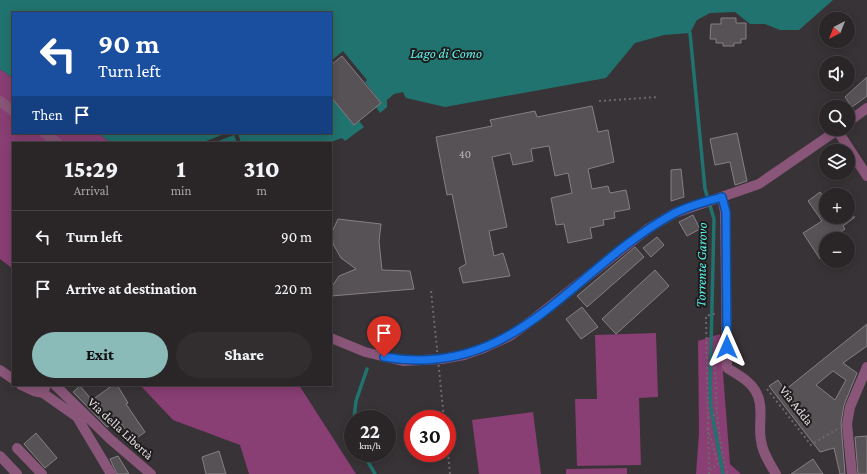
<!DOCTYPE html>
<html lang="en">
<head>
<meta charset="utf-8">
<style>
  :root { --surface:#2a2628; --page:#322e30; --text:#f1f3f6; --muted:#a5a5a8; --line:#464345; --accent:#8bbbb9 }
  body { margin:0; font-family:"Crimson Pro",serif; background:var(--page); color:var(--text); height:100vh; display:flex; flex-direction:column; font-size:15px; white-space:nowrap }
  * { box-sizing:border-box; margin:0 }
  p { font-size:13px; color:var(--muted) }
  .icon { flex:none; width:22px; height:22px; fill:none; stroke:currentColor; stroke-width:2; stroke-linecap:round; stroke-linejoin:round }
  .map { position:relative; flex:1; overflow:hidden }
  .side { position:absolute; left:12px; top:142px; width:320px; height:244px; display:flex; flex-direction:column; background:var(--surface); border-radius:0px; box-shadow:0 2px 10px #0003,0 0 0 1px var(--line) }
  .side>* { flex:none }
  .hud { position:absolute; left:12px; top:12px; width:320px; height:122px; border-radius:0px; box-shadow:0 2px 10px #0003,0 0 0 1px var(--line); background:#1a4fa0; color:#fff; overflow:hidden }
  .needle { width:26px; rotate:222deg }
  .controls { position:absolute; left:819px; top:12px; display:grid; gap:8px }
  .controls a { display:grid; place-items:center; width:36px; height:36px; border-radius:50%; background:var(--surface); box-shadow:0 2px 10px #0003,0 0 0 1px var(--line); font-size:20px }
  .speed { position:absolute; left:344px; top:410px; display:flex; gap:8px; font-size:20px; font-weight:700; text-align:center }
  .speed>* { display:grid; place-content:center; width:52px; height:52px; border-radius:50%; background:var(--surface); box-shadow:0 2px 10px #0003,0 0 0 1px var(--line); line-height:1 }
  .speed small { font-size:10px; font-weight:400 }
  .speed .limit { border:6px solid #d22; background:#fff; color:#111 }
  .pin { position:absolute; display:grid; place-items:center; width:34px; height:34px; color:#fff; margin:-41px -17px; border-radius:50% 50% 50% 0; rotate:-45deg; box-shadow:0 0 4px #0007 }
  .pin .icon { rotate:45deg }
  .me { position:absolute; width:44px; margin:-22px; rotate:0deg; stroke-linejoin:round; filter:drop-shadow(0 0 3px #0008) }
  .turn { display:flex; align-items:center; gap:14px; height:84px; padding:0 20px; font-size:18px }
  .turn .icon { width:52px; height:52px; stroke-width:2.5 }
  .turn b { display:block; font-size:28px; line-height:34px }
  .then { display:flex; align-items:center; height:38px; padding:0 20px; background:#0003; gap:8px; font-size:15px }
  .eta { display:flex; justify-content:space-evenly; align-items:center; height:68px; text-align:center }
  .eta b { font-size:24px; font-weight:800; line-height:28px }
  .cta { display:flex; gap:8px; margin-top:auto; padding:8px 20px }
  .cta a { flex:1; height:46px; border-radius:24px; background:var(--accent); color:#111; font-size:16px; font-weight:800; line-height:46px; text-align:center }
  .cta a+a { background:var(--page); color:var(--text) }
  ul { padding:0; list-style:none }
  li { display:flex; align-items:center; gap:12px; height:52px; padding:0 20px; border-top:1px solid var(--line) }
  li div { flex:1 }
  li b { display:block; font-size:15px }
  li em { font-style:normal }
  .map>svg:first-child { display:block }
  .green { fill:#893e74 }
  .water { fill:#21736f }
  .pier { fill:#383336 }
  .lines { fill:none; stroke-linecap:round; stroke-linejoin:round }
  .stream { stroke:#21736f; stroke-width:3.5 }
  .building { fill:#575255; stroke:#868084; fill-rule:evenodd }
  .path { stroke:#6d686b; stroke-width:2; stroke-dasharray:2 3; stroke-linecap:butt }
  .minor { stroke:#895578; stroke-width:10 }
  .path-bridge { stroke:#6d686b; stroke-width:2; stroke-dasharray:2 3; stroke-linecap:butt }
  .route-casing { stroke:#114b97; stroke-width:10 }
  .route { stroke:#1a73e8; stroke-width:7 }
  .labels { text-anchor:middle; stroke-width:4; stroke-linejoin:round; paint-order:stroke }
  .number-label { font-size:11px; fill:#bebabc }
  .street-label { font-size:13px; fill:#e1dddf; stroke:#1e1c1d }
  .water-label { font-size:14px; font-style:italic; fill:#5bf0e9; stroke:#1e1c1d }
</style>
</head>
<body>
<div class="map">
<svg width="867" height="474" viewBox="0 0 867 474">
  <rect width="100%" height="100%" fill="#383336"/>
  <!-- green -->
  <path class="green" d="M0,69L13,78V133H97L112,143H13V269L0,259Z
    M656,333L658,397L639,398L641,465L577,466L575,399H597L595,335Z
    M720,334L730,464L741,474H696L699,433L698,341Z
    M140,385H299L356,474H249L240,445L173,420Z
    M533,412L541,474H479L472,420Z
    M627,468V474H566V469Z"/>
  <!-- water -->
  <path class="water" d="M0,0H833L799,30H780L765,24H750L735,12L710,13L697,20L690,33L664,35L635,43L606,78L445,107L406,98L403,92L394,94L387,100V107L380,113L376,107L381,103L365,82L367,80L343,51L331,61V13H13V78L0,69Z
    M331,97L354,125L359,121L364,127L345,141L342,138L328,143H112L97,133H331Z"/>
  <!-- pier -->
  <path class="pier" d="M227,133H238L241,143H237L234,135L213,143H201Z"/>
  <g class="lines">
    <!-- stream -->
    <path class="stream" d="M690,33L705,189L714,219L710,390L711,408L723,474
      M354,419L356,401L367,369
      M353,425V430
      M363,453L375,474"/>
  </g>
  <!-- building -->
  <path class="building" d="M721,18H736V23H746V39H741V43H734V46H723V43H716V39H710L711,24H721Z
    M342,56L381,103L354,125L331,97V65Z
    M867,77V96L852,107L845,97Z
    M592,106L598,132L608,130L614,162L588,169L592,189L608,186L610,193L626,190L630,209L614,212L615,218L603,220L604,225L590,228L592,238L568,243L564,224L556,225L551,198L572,193L568,173L555,176L549,146L531,149L533,161L513,165L510,153L492,157L507,227L489,231L494,256L503,253L510,276L463,283L459,268L466,264L452,194L447,195L436,137L492,126L490,120L535,111L537,117Z
    M737,133L747,181L735,185L730,162L715,165L710,139Z
    M681,169L684,197L671,201V170Z
    M820,192L826,200V217H855L843,226L845,229L830,239H826V255L820,259L803,233L822,221L808,201Z
    M693,215L700,229L687,236L679,222Z
    M338,219L381,224L379,241L382,270L410,271L414,289L331,296V288L339,276L356,269L341,258L333,244L332,232Z
    M657,237L664,245L651,257L643,248Z
    M635,247L644,257L587,307L577,296Z
    M655,270L669,286L616,334L602,319Z
    M582,307L598,327L581,339L566,319Z
    M867,324V346L843,363L857,373L844,405L841,423L845,474H840L834,448L820,452L769,386L778,380L785,390ZM833,371L846,380L835,400L816,385Z
    M113,385H117L128,403L126,404L145,432L134,440L119,421L107,427L73,392L80,386L92,400Z
    M36,433L57,458L45,468L24,444Z
    M867,436V474H858L855,437Z
    M219,451L226,474H206L202,457Z
    M118,456L129,474H117L110,459Z
    M813,459L823,474H791Z"/>
  <g class="lines">
    <!-- path -->
    <path class="path" d="M599,101L658,97
      M431,291L437,349
      M715,367C716,403 717,439 728,474
      M439,370L444,419
      M767,389L811,445L837,429
      M708,417L716,415
      M708,429L718,464L709,471
      M447,442L450,474
      M709,474L706,316L717,313"/>
    <!-- minor -->
    <path class="minor" d="M0,101L13,111
      M848,122L867,108
      M837,130L867,176
      M44,133L58,143
      M722,197L725,212L727,368C737,374 752,382 757,394C764,407 758,426 761,440C762,452 770,464 776,474
      M331,338L365,352L403,361L442,359L464,355L484,348L510,336L535,318L649,228L675,213L759,184L839,129
      M0,370L13,379
      M21,385L34,391L43,393
      M46,385L43,393L77,417L111,474
      M55,385L110,439L151,474
      M17,448L42,474
      M0,456L17,474
      M852,474L847,424L850,407L867,367"/>
    <!-- path-bridge -->
    <path class="path-bridge" d="M437,350L439,369"/>
  </g>
  <g class="lines">
    <defs>
      <path id="route" d="M384,357C516,380 572,269 673,214C687,206 707,201 722,197L726,212L727,347"/>
    </defs>
    <!-- route casing -->
    <use href="#route" class="route-casing"/>
    <!-- route -->
    <use href="#route" class="route"/>
  </g>
  <g class="labels">
    <!-- number labels -->
    <g class="number-label">
      <text x="465" y="158">40</text>
    </g>
    <!-- street labels -->
    <g class="street-label">
      <text transform="translate(797 405) rotate(52)" y="5">Via Adda</text>
      <text transform="translate(121 428) rotate(43)" y="5">Via della Libertà</text>
    </g>
    <!-- water labels -->
    <g class="water-label">
      <text x="446" y="58">Lago di Como</text>
      <text transform="translate(701 265) rotate(-89)" y="5">Torrente Garovo</text>
    </g>
  </g>
</svg>
<div class="controls">
<a><svg class="needle" viewBox="-14 -14 28 28"><path d="M0-13l5 13h-10z" fill="#e53935"/><path d="M0 13l5-13h-10z" fill="#a5a5a8"/></svg></a>
<a><svg class="icon" aria-label="sound" viewBox="0 0 24 24"><path d="M4 9h4l5-4v14l-5-4H4zM17 9q2 3 0 6"/></svg></a>
<a><svg class="icon" aria-label="search" viewBox="0 0 24 24"><circle cx="10" cy="10" r="6"/><path d="M15 15l6 6"/></svg></a>
<a><svg class="icon" aria-label="layers" viewBox="0 0 24 24"><path d="M12 4l9 5-9 5-9-5zM3 14l9 5 9-5"/></svg></a>
<a>+</a>
<a>−</a>
</div>
<div class="speed"><div>22<small>km/h</small></div><div class="limit">30</div></div>
<div class="pin" style="left:384px;top:357px;background:#d93025"><svg class="icon" aria-label="arrive" viewBox="0 0 24 24"><path d="M6 21V4h12l-3 4 3 4H6"/></svg></div>
<svg class="me" style="left:727px;top:347px" viewBox="-20 -20 40 40"><path d="M0-17L14 15 0 8-14 15z" fill="#1a73e8" stroke="#fff" stroke-width="4"/></svg>
<div class="hud">
<div class="turn"><svg class="icon" aria-label="left" viewBox="0 0 24 24"><path d="M17 20v-9H6M10 6l-5 5 5 5"/></svg><div><b>90 m</b>Turn left</div></div>
<div class="then">Then<svg class="icon" aria-label="arrive" viewBox="0 0 24 24"><path d="M6 21V4h12l-3 4 3 4H6"/></svg></div>
</div>
<section class="side">
<div class="eta">
<div><b>15:29</b><p>Arrival</p></div>
<div><b>1</b><p>min</p></div>
<div><b>310</b><p>m</p></div>
</div>
<ul>
<li><svg class="icon" aria-label="left" viewBox="0 0 24 24"><path d="M17 20v-9H6M10 6l-5 5 5 5"/></svg><div><b>Turn left</b></div><em>90 m</em></li>
<li><svg class="icon" aria-label="arrive" viewBox="0 0 24 24"><path d="M6 21V4h12l-3 4 3 4H6"/></svg><div><b>Arrive at destination</b></div><em>220 m</em></li>
</ul>
<div class="cta"><a>Exit</a><a>Share</a></div>
</section>
</div>
</body>
</html>
